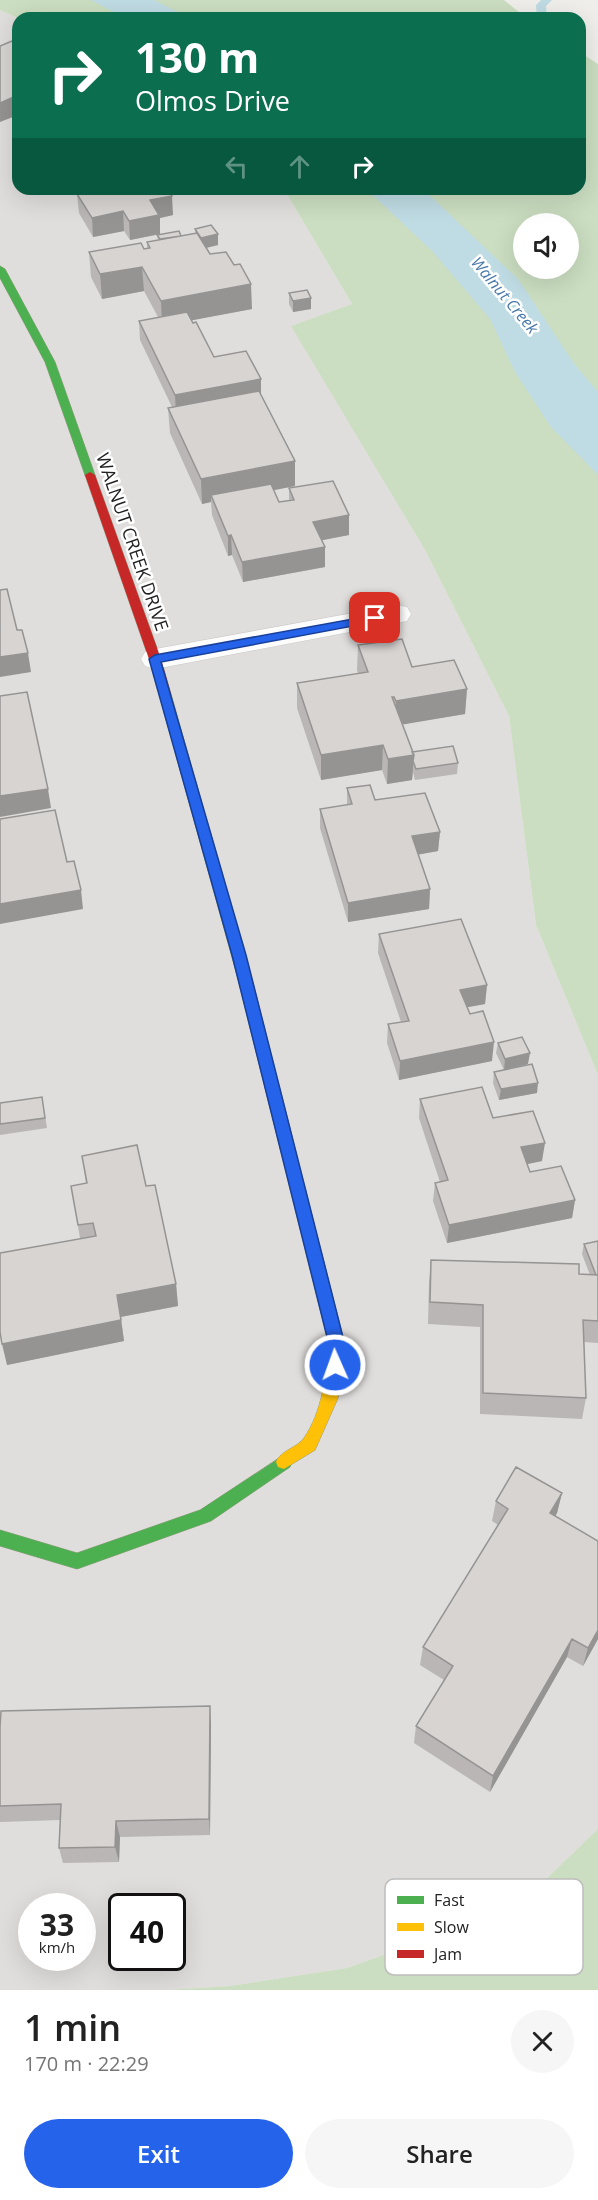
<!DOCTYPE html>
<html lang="en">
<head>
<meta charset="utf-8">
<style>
  :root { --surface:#fff; --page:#f6f6f6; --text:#222; --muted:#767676; --accent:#2563eb }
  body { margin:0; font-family:"Open Sans",sans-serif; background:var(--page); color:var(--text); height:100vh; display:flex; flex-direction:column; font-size:22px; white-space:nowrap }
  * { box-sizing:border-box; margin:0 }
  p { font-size:20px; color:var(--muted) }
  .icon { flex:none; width:33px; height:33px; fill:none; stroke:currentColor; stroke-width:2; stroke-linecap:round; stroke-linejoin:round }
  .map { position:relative; height:1990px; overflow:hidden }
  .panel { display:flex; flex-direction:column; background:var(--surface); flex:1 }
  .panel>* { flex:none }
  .hud { position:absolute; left:12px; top:12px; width:574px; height:183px; border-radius:18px; box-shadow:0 6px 24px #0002; background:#0b6e4f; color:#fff; overflow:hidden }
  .fabs { position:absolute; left:513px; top:213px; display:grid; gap:12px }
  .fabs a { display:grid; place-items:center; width:66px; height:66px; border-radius:50%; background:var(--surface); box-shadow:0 6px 24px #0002; font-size:30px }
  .speed { position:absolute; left:18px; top:1893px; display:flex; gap:12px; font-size:30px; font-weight:700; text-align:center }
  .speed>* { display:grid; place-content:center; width:78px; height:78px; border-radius:50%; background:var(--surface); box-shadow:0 6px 24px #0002; line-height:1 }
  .speed small { font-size:15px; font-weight:400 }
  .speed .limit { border:3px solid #111; border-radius:9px; background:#fff; color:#111 }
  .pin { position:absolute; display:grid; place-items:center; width:51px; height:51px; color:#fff; margin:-26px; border-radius:12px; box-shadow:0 3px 9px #0006 }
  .me { position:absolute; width:66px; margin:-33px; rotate:358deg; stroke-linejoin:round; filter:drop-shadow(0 0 4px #0008) }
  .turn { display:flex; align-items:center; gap:21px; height:126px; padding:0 24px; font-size:27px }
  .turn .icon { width:78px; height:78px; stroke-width:2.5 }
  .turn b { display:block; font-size:42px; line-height:51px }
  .lanes { display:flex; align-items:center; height:57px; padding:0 24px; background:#0003; justify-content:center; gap:30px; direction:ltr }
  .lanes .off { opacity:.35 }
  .round { display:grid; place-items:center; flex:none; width:63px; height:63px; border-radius:32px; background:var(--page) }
  .headline { display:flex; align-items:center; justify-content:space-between; height:102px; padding:0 24px }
  h1 { font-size:36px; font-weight:600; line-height:45px }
  .action { display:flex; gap:12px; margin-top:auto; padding:12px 24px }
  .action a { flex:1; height:69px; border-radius:36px; background:var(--accent); color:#fff; font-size:24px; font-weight:600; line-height:69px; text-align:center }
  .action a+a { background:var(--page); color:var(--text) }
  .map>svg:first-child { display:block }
  .residential { fill:#dfdedc; fill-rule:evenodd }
  .forest { fill:#cbdec1; fill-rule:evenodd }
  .water { fill:#bfdbe3 }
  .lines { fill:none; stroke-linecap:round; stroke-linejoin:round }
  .stream { fill:#bfdbe3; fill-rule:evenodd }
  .street-casing { stroke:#c9c8c7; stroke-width:1 }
  .fast-casing { stroke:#999a82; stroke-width:1 }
  .slow-casing { stroke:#999a82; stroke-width:1 }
  .jam-casing { stroke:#999a82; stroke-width:1 }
  .street { fill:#fdfcfc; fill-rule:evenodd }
  .fast { fill:#4caf50; fill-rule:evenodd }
  .slow { fill:#ffc107; fill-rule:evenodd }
  .jam { fill:#c62828; fill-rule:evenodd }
  .wall { fill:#b9b6b5 }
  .shaded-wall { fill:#969493 }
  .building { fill:#d7d4d2; stroke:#969493; stroke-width:1.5 }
  .route { fill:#2563eb; stroke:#184099; stroke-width:1.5 }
  .labels { text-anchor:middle; stroke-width:5; stroke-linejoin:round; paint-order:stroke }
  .far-water-label { font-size:16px; font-style:italic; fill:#4a7aab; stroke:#fff }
  .street-label { font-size:18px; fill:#222; stroke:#fff }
  .key { fill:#fff; stroke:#bdbdbd; stroke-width:1.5 }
  .key-label { font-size:16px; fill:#222 }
</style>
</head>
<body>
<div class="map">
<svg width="598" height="1990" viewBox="0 0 598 1990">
  <rect width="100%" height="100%" fill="#f0eeeb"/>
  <!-- residential -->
  <path class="residential" d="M0,10L18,18V189H280L288,196L352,304L292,326L425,550L509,716L536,925L598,1075V1829L517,1907L347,1968L230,1986L167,1990H0ZM32,1906H82V1958H32ZM122,1906H172V1958H122Z"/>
  <!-- forest -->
  <path class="forest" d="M0,0H504L526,18H18L0,10Z
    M581,53L598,64V1075L536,925L509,716L425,550L291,326L352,304L288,196L280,189H580ZM524,224H568V268H524Z
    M598,1829V1990H167L230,1986L347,1968L517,1907Z"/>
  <!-- water -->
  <path class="water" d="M91,0H154L189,18H125Z
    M363,189H423L518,279L575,365L598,392V475L551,427L515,372L490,319L433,252L376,198Z"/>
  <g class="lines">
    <!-- stream -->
    <path class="stream" d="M541,0H552L546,6L547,18H537L536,5Z"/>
    <defs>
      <path id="street" d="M397,605L407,607L411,614L407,621L155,669L145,666L141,659L145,652L155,649Z"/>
      <path id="fast" d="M0,266L5,269L55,362L95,475L94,477H86L85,475L45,362L0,278Z
        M165,690L171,694L252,979L250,983H240L238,979L159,694Z
        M284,1455L290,1457L292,1462L290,1467L211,1521L77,1569L0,1546V1530L77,1553L200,1510Z"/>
      <path id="slow" d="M245,974L250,975L252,979L346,1349L338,1398L315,1450L284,1469L278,1467L276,1462C281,1450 297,1448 304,1438C322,1412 325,1379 330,1349L238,979L240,975Z"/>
      <path id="jam" d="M90,472L95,475L161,659L171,694L169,697L165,698L159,694L149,659L85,475Z"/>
    </defs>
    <!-- street casing -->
    <use href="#street" class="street-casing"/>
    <!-- fast casing -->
    <use href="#fast" class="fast-casing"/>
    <!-- slow casing -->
    <use href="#slow" class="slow-casing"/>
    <!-- jam casing -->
    <use href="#jam" class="jam-casing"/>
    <!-- street -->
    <use href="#street" class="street"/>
    <!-- fast -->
    <use href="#fast" class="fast"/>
    <!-- slow -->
    <use href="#slow" class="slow"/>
    <!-- jam -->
    <use href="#jam" class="jam"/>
  </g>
  <!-- wall -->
  <path class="wall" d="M79,189H168L173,215L160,218V234L130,240L124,231L93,237L79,213L77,194H79Z
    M195,229L218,245L206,248L210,254L252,309L191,320L214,357L261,379V394L295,461V486L274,490L279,502L289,500V488L349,535L322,540L325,567L243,582L232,555L228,556L212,515L211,502L202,504L170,433L168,408L172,407L140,340L139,321L158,317L144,291L102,299L91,277L89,252L147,249V242L158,240L157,235L181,236L195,233Z
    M289,293L311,298V309L293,312L289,304Z
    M358,645L467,689L465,714L402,724L412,752L458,763L457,774L415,780L413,772L412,780L387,784L382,770L321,780L297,708V683L358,674L357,670Z
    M347,788L375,800L440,832L438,851L418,854L430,889L429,909L348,922L320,828V809L347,805Z
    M379,934L487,985L485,1004L467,1007L492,1061L399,1080L387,1043L388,1024L401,1022L378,953Z
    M498,1043L528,1064L504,1070L496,1053Z
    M494,1072L537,1093L499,1100L493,1083Z
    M42,1097L47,1128L0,1135V1103Z
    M420,1099L493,1118L542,1161L527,1164L530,1172L575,1200L572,1218L447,1243L433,1201L435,1183L440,1182L419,1118Z
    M82,1156L146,1186L176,1284L178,1306L121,1317L124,1341L7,1365L80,1238L71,1186L86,1183Z
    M598,1241V1343L584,1342L586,1398L582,1419L480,1414V1327L428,1324L429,1282L431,1260L590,1275L582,1254L584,1244Z
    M562,1493L557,1513L555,1517L598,1541V1639L583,1666L567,1657L490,1792L414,1743L416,1726L444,1680L420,1665L423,1647L498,1525L492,1521L496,1501Z
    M211,1724L210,1835L120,1837L119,1862L63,1863L59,1848L60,1820L0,1822V1727Z"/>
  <!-- shaded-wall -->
  <path class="shaded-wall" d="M18,95V115L0,122V103Z
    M172,196L173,215L160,218V234L130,240L129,221L150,200Z
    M123,211L124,231L93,237L92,218Z
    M218,234V245L201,249V238Z
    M142,267L144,291L102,299L100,274Z
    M251,284L252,309L162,326L161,301Z
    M311,298V309L293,312V301Z
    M261,379V399L176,415L175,395Z
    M295,461V486L214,502L211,495V502L202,504L201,479Z
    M349,515V535L313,542V522Z
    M231,535L232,555L228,556V536Z
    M325,547V567L243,582L242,562Z
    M28,653L31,672L0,677V657Z
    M467,689L465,714L394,726L396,701Z
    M383,745L382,770L321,780V755Z
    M414,755L412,780L387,784L388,759Z
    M48,789L51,808L0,817V796Z
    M440,832L438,851L411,856L412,836Z
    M430,889L429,909L348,922V903Z
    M81,890L83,909L0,924V904Z
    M487,985L485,1004L458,1009L460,990Z
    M494,1042L492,1061L399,1080L400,1061Z
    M530,1053L528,1064L504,1070L505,1059Z
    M538,1083L537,1093L499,1100L501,1089Z
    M545,1143L542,1161L518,1166L521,1147Z
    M575,1200L572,1218L447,1243L449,1225Z
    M176,1284L178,1306L120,1317L117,1295Z
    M121,1320L124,1341L7,1365L2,1344Z
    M562,1493L557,1513L545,1533L550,1513Z
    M598,1630V1639L583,1666L588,1648Z
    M572,1639L567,1657L490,1792L493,1776Z
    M210,1706L211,1724L210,1835L209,1819Z
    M116,1821L120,1837L119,1862L115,1847Z"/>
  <!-- building -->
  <path class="building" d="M17,39L18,40V95L0,103V46Z
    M79,189H168L172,196L150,200L159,215L129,221L123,211L92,218L77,194L82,193Z
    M211,225L218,234L201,238L195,229Z
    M179,231L181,236L160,239L157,235Z
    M197,233L210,254L226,252L234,265L240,264L251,284L161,301L142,267L100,274L89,252L141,243L144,249L150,248L147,242Z
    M307,290L311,298L293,301L289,293Z
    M187,312L193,323L196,322L214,357L246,351L261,379L175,395L139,321Z
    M259,391L295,461L201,479L168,408Z
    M333,481L349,515L313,522L325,547L242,562L231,535L228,536L211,495L271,484L279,502L294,500L289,488Z
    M7,589L17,630H22L28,653L0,657V590Z
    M402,639L412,667L454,660L467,689L396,701L394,697H392L414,755L388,759L383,745L321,755L297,683L368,672L358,645Z
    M27,692L48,789L0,796V696Z
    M453,746L458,763L416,769L413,761L414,755L412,752Z
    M370,785L375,800L425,793L440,832L412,836L430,889L348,903L320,809L352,804L347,788Z
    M55,810L67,862L74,861L81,890L0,904V819Z
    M461,919L487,985L460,990L470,1014L483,1011L494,1042L400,1061L388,1024L409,1021L379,934Z
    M522,1037L530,1053L505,1059L498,1043Z
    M532,1064L538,1083L501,1089L494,1072Z
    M482,1087L493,1118L533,1111L545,1143L521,1147L530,1172L561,1166L575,1200L449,1225L435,1183L448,1180L420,1099Z
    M42,1097L45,1118L0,1124V1103Z
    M137,1145L146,1186L155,1185L176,1284L117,1295L121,1320L2,1344L0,1332V1253L96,1236L93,1223L78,1225L71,1186L87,1183L82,1156Z
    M598,1241V1275H596L584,1244Z
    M431,1260L579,1264V1274L598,1275V1321L583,1320L586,1398L483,1393V1305L430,1302Z
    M516,1467L562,1493L550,1513L598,1541V1630L588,1648L572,1639L493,1776L416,1726L453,1666L423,1647L508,1509L496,1501Z
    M210,1706L209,1819L116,1821L115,1847L59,1848L61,1804L0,1806V1727L1,1711Z"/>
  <!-- route -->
  <path class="route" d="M375,615L380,616V621L161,662L246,955L346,1349L341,1370L335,1372L330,1370L327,1365L330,1349L232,955L149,659L155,655Z"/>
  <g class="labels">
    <!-- far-water labels -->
    <g class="far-water-label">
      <text transform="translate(505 295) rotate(50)" y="6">Walnut Creek</text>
    </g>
    <!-- street labels -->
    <g class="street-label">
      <text transform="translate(132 542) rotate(71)" y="6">WALNUT CREEK DRIVE</text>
    </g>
  </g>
  <!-- legend -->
  <rect x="385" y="1879" width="198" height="96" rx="9" class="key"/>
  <rect x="397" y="1896" width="27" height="8" fill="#4caf50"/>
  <rect x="397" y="1923" width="27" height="8" fill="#ffc107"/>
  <rect x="397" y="1950" width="27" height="8" fill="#c62828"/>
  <g class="key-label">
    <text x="434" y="1906">Fast</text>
    <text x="434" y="1933">Slow</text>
    <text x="434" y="1960">Jam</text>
  </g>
</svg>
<div class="fabs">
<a><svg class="icon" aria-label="sound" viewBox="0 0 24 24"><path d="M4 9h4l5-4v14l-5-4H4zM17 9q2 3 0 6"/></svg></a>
</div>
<div class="speed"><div>33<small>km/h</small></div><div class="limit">40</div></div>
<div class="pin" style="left:375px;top:618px;background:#d93025"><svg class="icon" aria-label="arrive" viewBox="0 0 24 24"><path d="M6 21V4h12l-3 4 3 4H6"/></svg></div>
<svg class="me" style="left:335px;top:1365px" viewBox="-20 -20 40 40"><circle r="17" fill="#2563eb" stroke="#fff" stroke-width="3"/><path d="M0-11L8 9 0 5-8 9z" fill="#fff"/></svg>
<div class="hud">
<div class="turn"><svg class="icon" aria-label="right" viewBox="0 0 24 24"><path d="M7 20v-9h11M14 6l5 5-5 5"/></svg><div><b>130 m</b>Olmos Drive</div></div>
<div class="lanes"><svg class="icon off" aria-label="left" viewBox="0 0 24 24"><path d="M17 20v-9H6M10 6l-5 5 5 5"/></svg><svg class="icon off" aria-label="ahead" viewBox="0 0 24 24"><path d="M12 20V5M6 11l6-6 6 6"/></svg><svg class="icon" aria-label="right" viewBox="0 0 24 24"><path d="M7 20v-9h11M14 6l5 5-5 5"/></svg></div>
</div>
</div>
<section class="panel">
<div class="headline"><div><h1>1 min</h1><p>170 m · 22:29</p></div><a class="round"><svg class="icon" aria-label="close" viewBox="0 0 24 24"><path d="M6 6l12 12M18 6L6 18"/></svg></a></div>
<div class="action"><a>Exit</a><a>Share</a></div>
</section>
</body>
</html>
